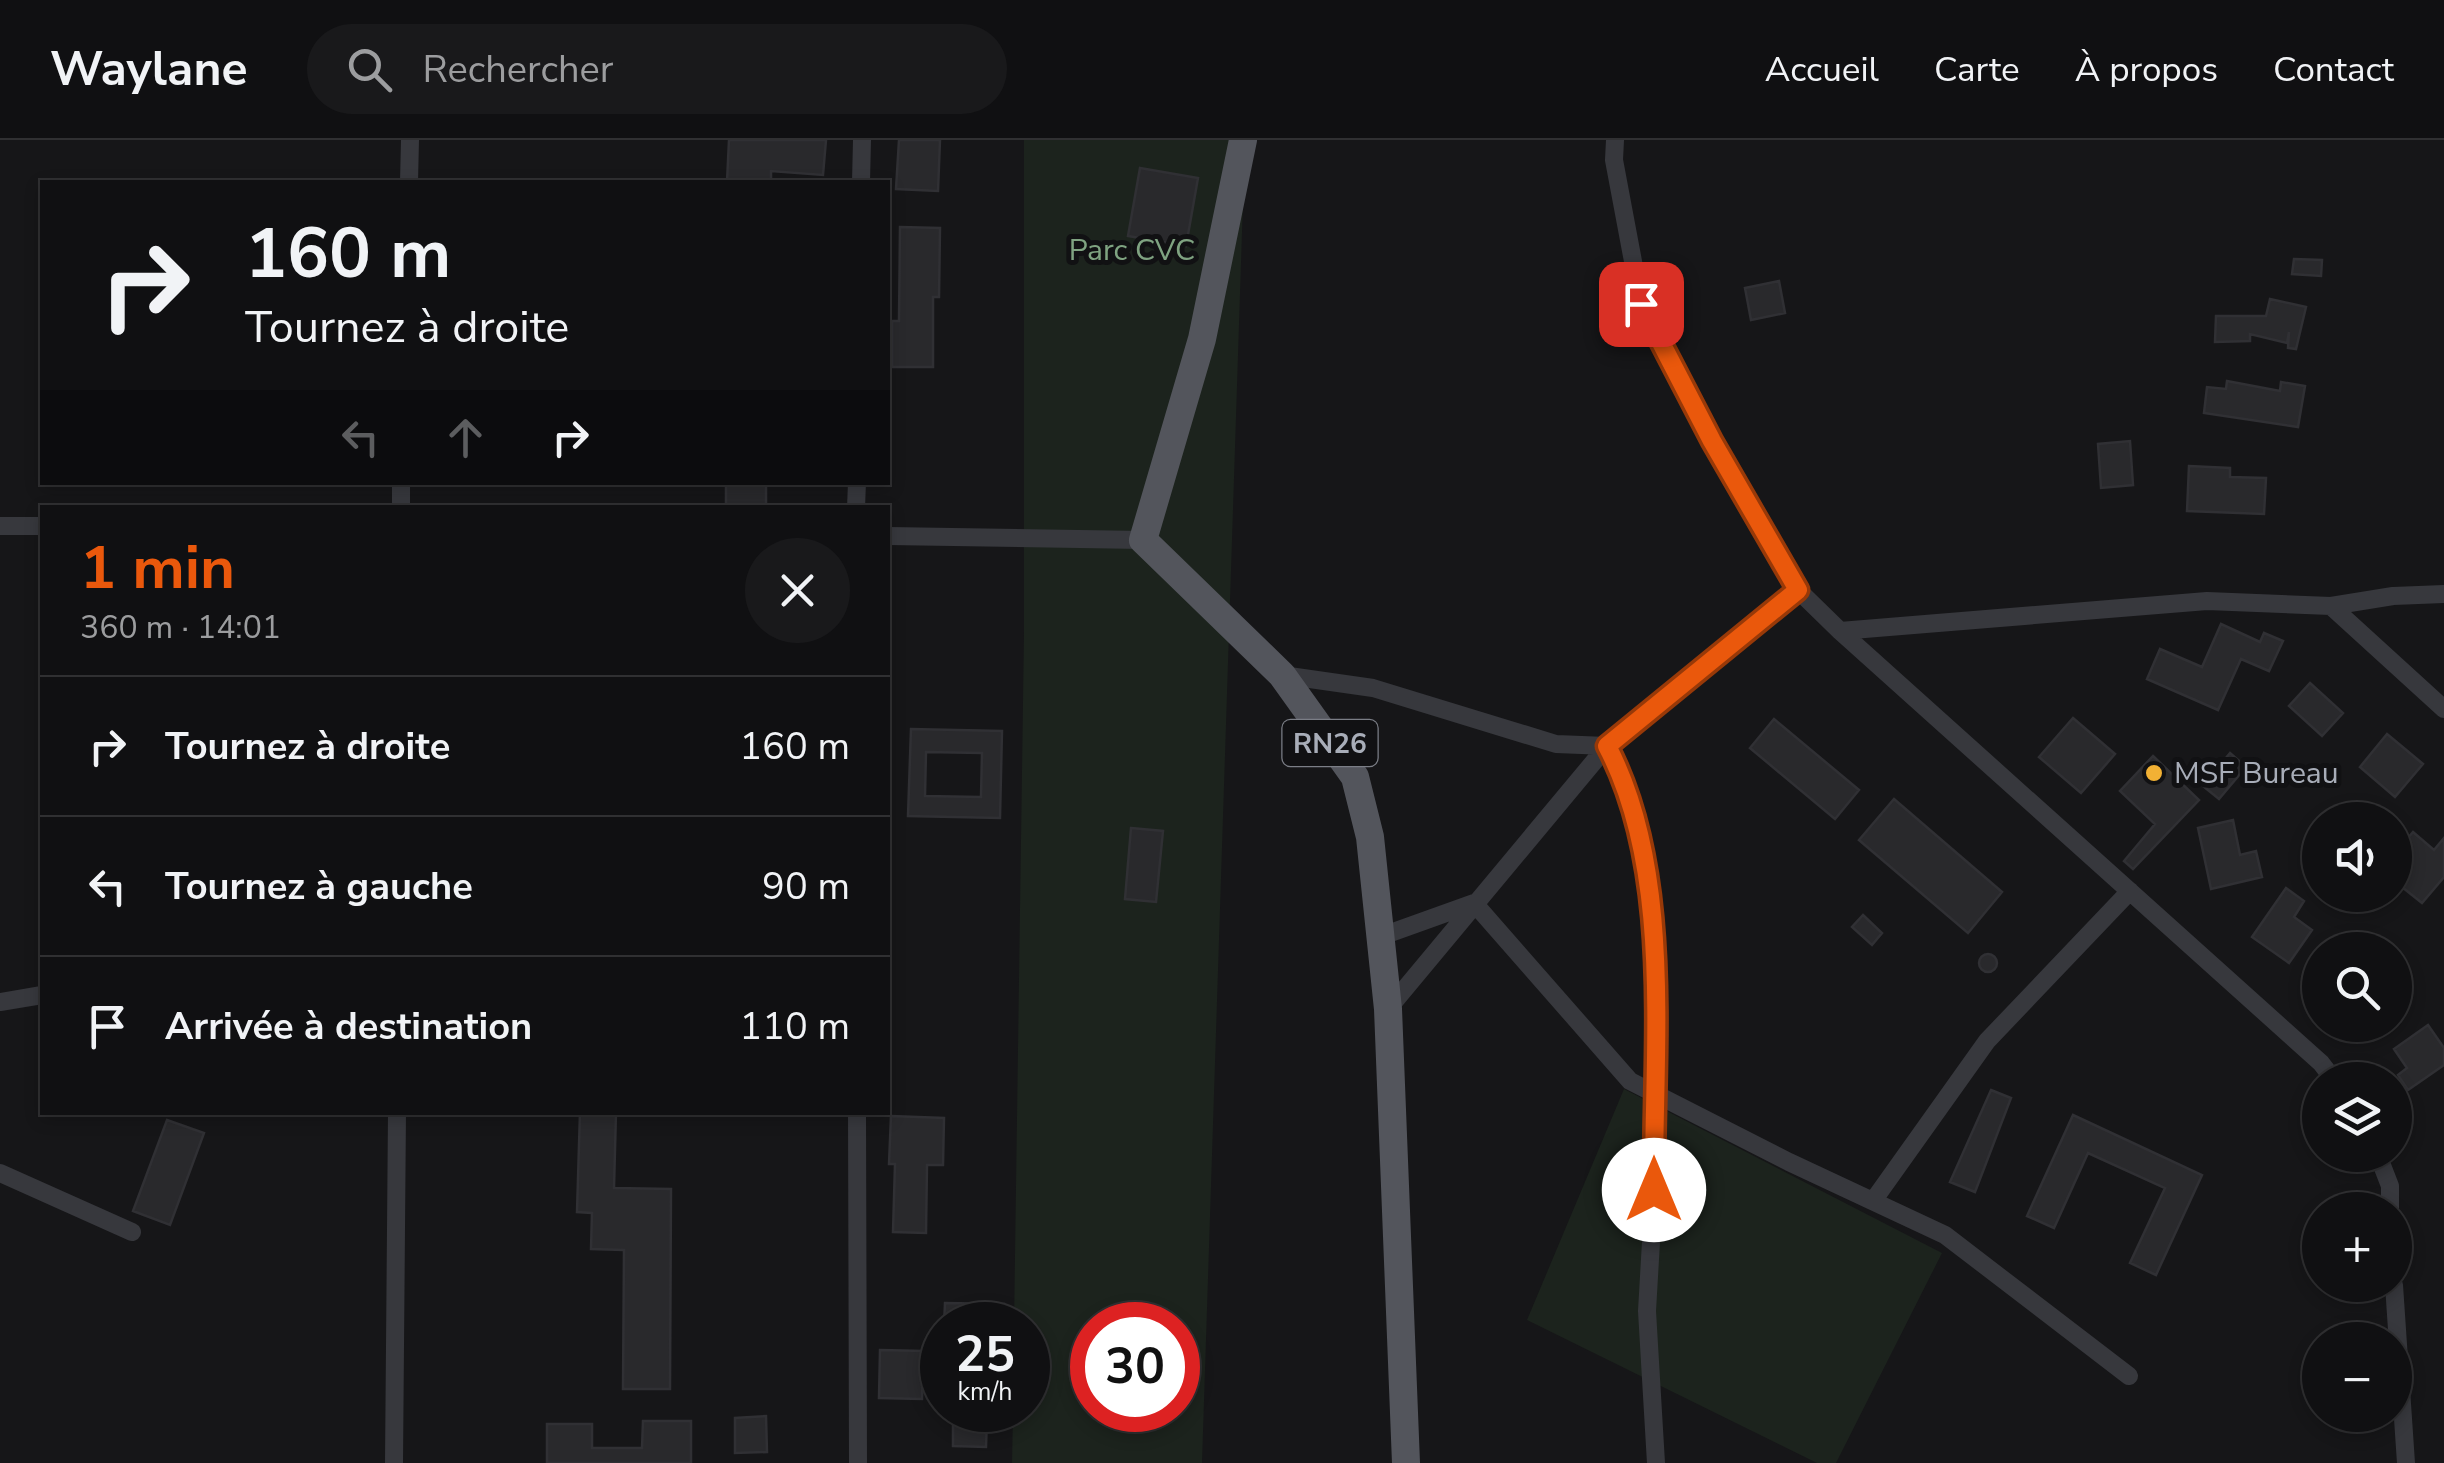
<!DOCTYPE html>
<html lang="fr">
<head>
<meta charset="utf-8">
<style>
  :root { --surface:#101012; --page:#19191b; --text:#f1f3f6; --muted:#9c9d9f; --line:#303032; --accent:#ea580c }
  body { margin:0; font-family:"Nunito Sans",sans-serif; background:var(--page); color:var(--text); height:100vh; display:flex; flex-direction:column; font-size:38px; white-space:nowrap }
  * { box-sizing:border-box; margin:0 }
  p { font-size:32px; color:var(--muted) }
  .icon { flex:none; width:55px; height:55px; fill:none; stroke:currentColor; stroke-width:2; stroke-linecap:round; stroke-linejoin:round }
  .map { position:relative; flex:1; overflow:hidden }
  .panel { position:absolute; left:40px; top:365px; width:850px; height:610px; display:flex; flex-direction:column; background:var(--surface); border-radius:0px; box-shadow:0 5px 15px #0003,0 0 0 2px var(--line) }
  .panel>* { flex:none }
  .hud { position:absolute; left:40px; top:40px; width:850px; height:305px; border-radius:0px; box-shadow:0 5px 15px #0003,0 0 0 2px var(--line); background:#101012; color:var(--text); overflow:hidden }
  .tools { position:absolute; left:2302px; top:662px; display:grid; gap:20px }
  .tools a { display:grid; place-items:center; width:110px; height:110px; border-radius:50%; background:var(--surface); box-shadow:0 5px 15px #0003,0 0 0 2px var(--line); font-size:50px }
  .speed { position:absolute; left:920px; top:1162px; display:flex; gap:20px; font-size:50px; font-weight:700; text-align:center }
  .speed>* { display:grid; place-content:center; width:130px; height:130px; border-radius:50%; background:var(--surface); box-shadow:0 5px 15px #0003,0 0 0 2px var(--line); line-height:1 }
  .speed small { font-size:25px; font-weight:400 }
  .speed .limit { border:15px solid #d22; background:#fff; color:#111 }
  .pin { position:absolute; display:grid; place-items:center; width:85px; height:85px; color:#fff; margin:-42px; border-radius:20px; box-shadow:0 5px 15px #0006 }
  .me { position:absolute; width:110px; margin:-55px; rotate:0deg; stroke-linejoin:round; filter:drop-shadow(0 0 8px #0008) }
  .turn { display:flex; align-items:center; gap:35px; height:210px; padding:0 40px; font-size:45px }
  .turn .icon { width:130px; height:130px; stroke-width:2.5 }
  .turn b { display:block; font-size:70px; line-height:85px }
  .lanes { display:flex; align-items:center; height:95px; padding:0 40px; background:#0003; justify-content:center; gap:50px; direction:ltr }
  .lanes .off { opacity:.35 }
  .round { display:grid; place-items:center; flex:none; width:105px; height:105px; border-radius:52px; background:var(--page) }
  .summary { display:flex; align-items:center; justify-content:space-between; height:170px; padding:0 40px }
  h1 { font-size:60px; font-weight:700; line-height:75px; color:var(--accent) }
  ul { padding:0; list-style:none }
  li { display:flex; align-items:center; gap:30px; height:140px; padding:0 40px; border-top:2px solid var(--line) }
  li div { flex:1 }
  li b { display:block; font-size:38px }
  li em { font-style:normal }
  header { display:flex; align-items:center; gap:60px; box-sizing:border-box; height:140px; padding:0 50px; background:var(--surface); border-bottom:2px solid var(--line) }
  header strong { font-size:48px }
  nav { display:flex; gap:55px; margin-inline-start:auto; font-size:35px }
  .search { width:700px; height:90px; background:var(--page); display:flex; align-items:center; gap:25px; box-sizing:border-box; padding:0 35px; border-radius:55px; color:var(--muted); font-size:38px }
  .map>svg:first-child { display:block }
  .green { fill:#1c231d; fill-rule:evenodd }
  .building { fill:#29292c; stroke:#303034; stroke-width:2.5; fill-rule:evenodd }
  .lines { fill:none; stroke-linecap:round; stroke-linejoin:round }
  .minor { stroke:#37383d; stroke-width:18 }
  .primary { stroke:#53555c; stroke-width:28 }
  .route-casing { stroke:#983908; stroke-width:25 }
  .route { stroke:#ea580c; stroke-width:18 }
  .poi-dot { fill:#f2b134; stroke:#111113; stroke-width:4 }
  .labels { text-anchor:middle; stroke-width:10; stroke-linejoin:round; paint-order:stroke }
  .shield { fill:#111113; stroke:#7b7e86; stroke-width:2.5 }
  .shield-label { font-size:28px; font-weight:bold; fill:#a8adb8 }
  .park-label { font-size:30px; fill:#7fa381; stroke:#111113 }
  .poi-label { font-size:30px; fill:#a8adb8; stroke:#111113; text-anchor:start }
</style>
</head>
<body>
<header>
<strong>Waylane</strong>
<div class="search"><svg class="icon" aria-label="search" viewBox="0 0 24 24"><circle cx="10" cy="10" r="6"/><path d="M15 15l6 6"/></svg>Rechercher</div>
<nav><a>Accueil</a><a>Carte</a><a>À propos</a><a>Contact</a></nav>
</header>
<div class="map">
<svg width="2444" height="1323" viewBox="0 0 2444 1323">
  <rect width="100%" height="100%" fill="#161618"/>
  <!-- green -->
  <path class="green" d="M1024,0H1245L1202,1323H1012L1013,1270H1028V1185H1014L1024,492ZM1092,1185H1178V1270H1092Z
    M1624,949L1942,1113L1836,1323H1817L1527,1180Z"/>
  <!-- building -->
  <path class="building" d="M729,0H826L823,35L771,31V42H727Z
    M899,0H940L938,51L896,49Z
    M1140,28L1198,38L1186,106L1128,96Z
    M900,87L940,88L939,157H933V227H892V181H899Z
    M2294,119L2322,120L2321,136L2292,134Z
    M1779,141L1785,173L1751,180L1745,148Z
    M2270,159L2306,167L2296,209L2288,208L2289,192L2287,203L2250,194V201L2215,202L2216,176H2266Z
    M2227,241L2280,251L2281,242L2305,246L2298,287L2204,273L2207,247L2226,249Z
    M2130,301L2133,345L2101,348L2098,304Z
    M2189,326L2230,328V337L2266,338L2264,374L2187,371Z
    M726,342H766V368H726Z
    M2221,484L2260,502L2264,493L2283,501L2269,531L2241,519L2218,570L2147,539L2160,509L2202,527Z
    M2310,543L2343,573L2322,596L2289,566Z
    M2073,578L2115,614L2081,653L2039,617Z
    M1774,579L1859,650L1835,679L1750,608Z
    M911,589L1002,591L1000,678L908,676ZM926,612L982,613L981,657L925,656Z
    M2387,594L2423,624L2395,657L2360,627Z
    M2230,613L2246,627L2219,659L2203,646Z
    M2153,616L2199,660L2133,729L2124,721L2155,684L2120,651Z
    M1894,659L2002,752L1968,793L1859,700Z
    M2233,680L2240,715L2256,711L2262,737L2211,749L2198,688Z
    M1131,688L1163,691L1156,762L1125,759Z
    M2413,692L2434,710L2444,698V737L2422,763L2397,743L2411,727L2395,713Z
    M2286,748L2304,761L2294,777L2312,790L2289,823L2252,797Z
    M1863,775L1882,793L1872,805L1852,787Z
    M1979 823a9 9 0 1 1 18 0a9 9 0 1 1-18 0Z
    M2428,885L2444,908V925L2408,950L2398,935L2407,928L2394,909Z
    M1991,950L2011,958L1975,1052L1950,1042Z
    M580,972H616L614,1048L671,1049L670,1249H623L624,1110L591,1109L592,1073L577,1072Z
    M2073,975L2202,1035L2156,1135L2130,1123L2165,1048L2088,1013L2054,1088L2027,1076Z
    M891,976L944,978L943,1025H927L926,1093L893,1092L895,1024H889Z
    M167,980L204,993L170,1085L133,1071Z
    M945,1163L1004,1164L1003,1185H944Z
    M880,1210L923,1211L922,1259L879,1258Z
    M766,1276L767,1312L735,1313V1278Z
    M953,1279H987L986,1307L953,1306Z
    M643,1281H691V1323H547V1284H592V1308H642Z"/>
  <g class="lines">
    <!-- minor -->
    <path class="minor" d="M1615,0L1614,20L1641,164L1712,301L1798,450L1840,491L2321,923L2334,940
      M409,42L410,0
      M861,42L862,0
      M401,368V342
      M856,368L857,342
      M0,386H42
      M888,396L1143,400
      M2331,466L2444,569
      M1840,491L2207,461L2331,466L2393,456L2444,454
      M1282,535L1373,548L1556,604L1607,606
      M1607,606L1627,645L1646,740L1658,858L1653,952L1654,1050L1647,1171L1656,1323
      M1382,796L1474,763L1630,941L1789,1022L1945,1095L2129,1236
      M0,862L42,855
      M1388,869L1607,606L1798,450
      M857,972L858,1323
      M2378,1015L2390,1046V1070
      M0,1033L132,1092
      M1873,1061L1987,901L2130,751
      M2394,1145L2406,1323
      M394,1323L397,972"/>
    <!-- primary -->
    <path class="primary" d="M1243,0L1202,199L1143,400L1282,535L1355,637L1370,697L1388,869L1406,1323"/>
  </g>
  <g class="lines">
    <defs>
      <path id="route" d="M1641,164L1712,301L1798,450L1607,606C1674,733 1653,910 1654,1050"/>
    </defs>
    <!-- route casing -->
    <use href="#route" class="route-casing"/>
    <!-- route -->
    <use href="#route" class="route"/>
  </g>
  <!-- markers -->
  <circle class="poi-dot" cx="2154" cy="633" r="10"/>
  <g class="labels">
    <!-- shield labels -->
    <rect class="shield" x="1282.5" y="580" width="95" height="46" rx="8"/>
    <g class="shield-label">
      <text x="1330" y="613">RN26</text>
    </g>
    <!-- park labels -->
    <g class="park-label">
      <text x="1132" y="120">Parc CVC</text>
    </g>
    <!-- poi labels -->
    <g class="poi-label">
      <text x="2174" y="643">MSF Bureau</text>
    </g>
  </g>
</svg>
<div class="tools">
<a><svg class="icon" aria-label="sound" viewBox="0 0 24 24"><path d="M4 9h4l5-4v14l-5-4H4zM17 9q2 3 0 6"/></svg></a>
<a><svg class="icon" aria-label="search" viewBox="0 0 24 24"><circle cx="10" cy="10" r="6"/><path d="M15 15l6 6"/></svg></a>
<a><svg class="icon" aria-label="layers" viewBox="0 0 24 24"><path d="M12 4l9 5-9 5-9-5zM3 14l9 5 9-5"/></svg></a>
<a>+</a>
<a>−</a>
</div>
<div class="speed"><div>25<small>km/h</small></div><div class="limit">30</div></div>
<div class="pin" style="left:1641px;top:164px;background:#d93025"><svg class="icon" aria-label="arrive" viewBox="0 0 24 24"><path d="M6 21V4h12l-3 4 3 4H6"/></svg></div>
<svg class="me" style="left:1654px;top:1050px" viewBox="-20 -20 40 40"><circle r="19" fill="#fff"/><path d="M0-13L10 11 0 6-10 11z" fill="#ea580c"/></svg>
<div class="hud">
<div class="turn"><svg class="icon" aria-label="right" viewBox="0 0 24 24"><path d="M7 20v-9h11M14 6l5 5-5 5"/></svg><div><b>160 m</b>Tournez à droite</div></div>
<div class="lanes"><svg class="icon off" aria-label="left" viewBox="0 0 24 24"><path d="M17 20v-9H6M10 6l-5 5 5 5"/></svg><svg class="icon off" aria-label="ahead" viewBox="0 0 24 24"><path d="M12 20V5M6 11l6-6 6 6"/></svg><svg class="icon" aria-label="right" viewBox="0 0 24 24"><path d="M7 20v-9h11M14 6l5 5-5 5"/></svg></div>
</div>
<section class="panel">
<div class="summary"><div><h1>1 min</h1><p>360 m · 14:01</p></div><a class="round"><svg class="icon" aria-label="close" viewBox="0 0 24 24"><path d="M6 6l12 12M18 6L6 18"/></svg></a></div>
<ul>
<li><svg class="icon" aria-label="right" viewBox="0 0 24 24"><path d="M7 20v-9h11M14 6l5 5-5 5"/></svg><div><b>Tournez à droite</b></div><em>160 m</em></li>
<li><svg class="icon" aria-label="left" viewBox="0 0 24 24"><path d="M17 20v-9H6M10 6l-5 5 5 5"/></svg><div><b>Tournez à gauche</b></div><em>90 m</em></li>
<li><svg class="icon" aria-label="arrive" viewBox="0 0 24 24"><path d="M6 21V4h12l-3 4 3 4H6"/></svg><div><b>Arrivée à destination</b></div><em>110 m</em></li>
</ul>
</section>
</div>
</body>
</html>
